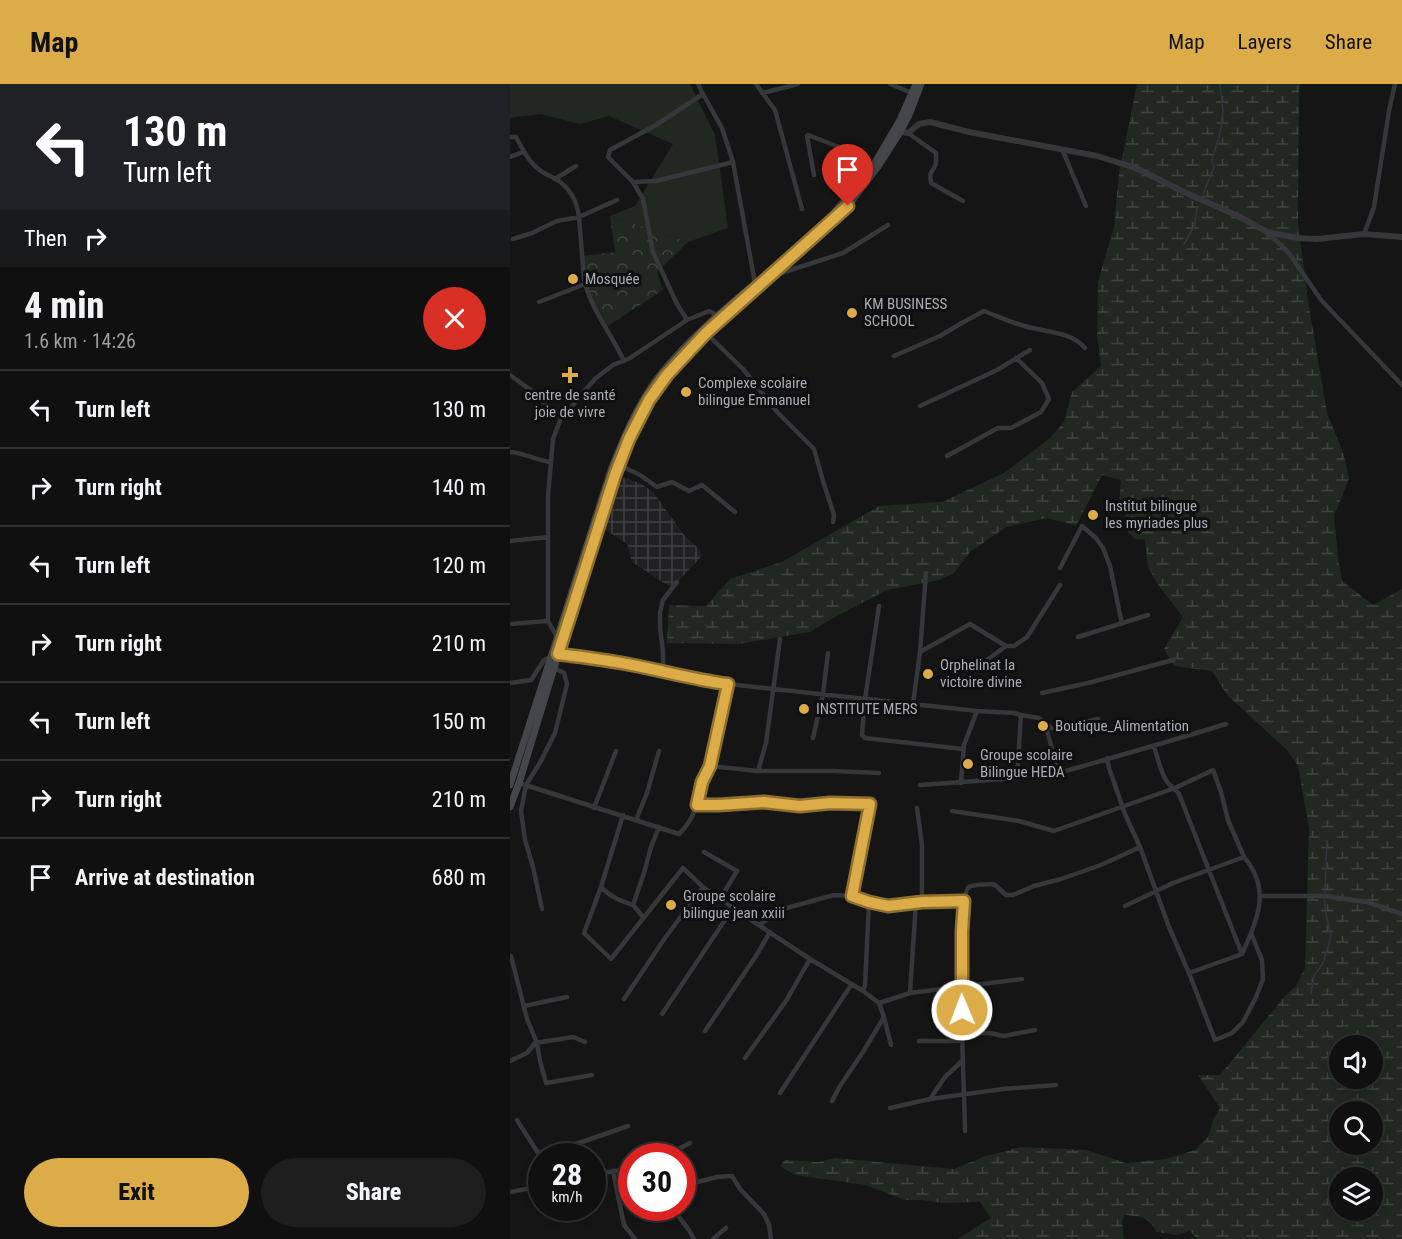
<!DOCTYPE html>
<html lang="en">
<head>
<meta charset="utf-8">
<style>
  :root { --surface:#101010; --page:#1e1e1e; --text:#f1f3f6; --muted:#9c9d9f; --line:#303030; --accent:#dbac47 }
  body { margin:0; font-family:"Roboto Condensed",sans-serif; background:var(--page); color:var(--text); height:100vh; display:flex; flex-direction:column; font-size:22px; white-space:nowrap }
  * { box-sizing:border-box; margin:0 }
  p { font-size:20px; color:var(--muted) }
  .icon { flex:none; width:33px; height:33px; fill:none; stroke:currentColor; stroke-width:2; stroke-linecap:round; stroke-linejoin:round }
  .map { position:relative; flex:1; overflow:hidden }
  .drawer { display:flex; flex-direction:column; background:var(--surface); width:510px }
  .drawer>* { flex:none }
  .banner { background:#202124; color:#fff; overflow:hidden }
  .buttons { position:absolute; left:819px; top:951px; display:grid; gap:12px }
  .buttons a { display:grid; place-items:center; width:54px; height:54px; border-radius:50%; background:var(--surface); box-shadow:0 3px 9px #0003,0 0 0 2px var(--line); font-size:30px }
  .speed { position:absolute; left:18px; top:1059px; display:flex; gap:12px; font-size:30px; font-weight:700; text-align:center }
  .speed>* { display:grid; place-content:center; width:78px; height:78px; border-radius:50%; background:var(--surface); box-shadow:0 3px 9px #0003,0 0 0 2px var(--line); line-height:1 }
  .speed small { font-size:15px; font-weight:400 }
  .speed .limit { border:9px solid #d22; background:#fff; color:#111 }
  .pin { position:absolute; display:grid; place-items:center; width:51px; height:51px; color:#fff; margin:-62px -26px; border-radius:50% 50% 50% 0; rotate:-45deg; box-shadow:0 0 6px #0007 }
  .pin .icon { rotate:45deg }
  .me { position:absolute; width:66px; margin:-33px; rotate:359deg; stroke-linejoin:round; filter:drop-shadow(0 0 4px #0008) }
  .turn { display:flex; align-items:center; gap:21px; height:126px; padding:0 24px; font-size:27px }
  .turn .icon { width:78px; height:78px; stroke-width:2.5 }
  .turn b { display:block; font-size:42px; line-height:51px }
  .then { display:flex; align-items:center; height:57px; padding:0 24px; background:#0003; gap:12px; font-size:22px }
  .round { display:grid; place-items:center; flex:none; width:63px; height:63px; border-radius:32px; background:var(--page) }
  .overview { display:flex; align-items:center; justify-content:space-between; height:102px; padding:0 24px }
  h1 { font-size:36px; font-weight:800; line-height:45px }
  .primary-button { display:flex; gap:12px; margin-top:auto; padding:12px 24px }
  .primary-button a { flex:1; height:69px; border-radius:36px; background:var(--accent); color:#111; font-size:24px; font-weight:800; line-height:69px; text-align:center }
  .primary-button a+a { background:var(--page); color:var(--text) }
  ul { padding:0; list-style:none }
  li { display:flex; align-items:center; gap:18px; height:78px; padding:0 24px; border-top:2px solid var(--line) }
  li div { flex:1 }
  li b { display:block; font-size:22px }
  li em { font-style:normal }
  header { display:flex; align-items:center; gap:36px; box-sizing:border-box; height:84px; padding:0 30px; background:var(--accent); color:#111 }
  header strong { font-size:28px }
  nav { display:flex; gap:33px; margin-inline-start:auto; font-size:21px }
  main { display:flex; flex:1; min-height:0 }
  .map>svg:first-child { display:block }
  .industrial { fill:url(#industrial-grid) }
  .green { fill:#212822 }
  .forest { fill:url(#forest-crowns) }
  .wetland { fill:url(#wetland-marsh); fill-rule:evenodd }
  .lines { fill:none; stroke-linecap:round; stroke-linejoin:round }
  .stream { stroke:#2f373d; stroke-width:1.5 }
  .minor { stroke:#36373a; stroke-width:4.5 }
  .tertiary { stroke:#36373a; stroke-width:6 }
  .secondary { stroke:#44464a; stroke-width:7 }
  .route-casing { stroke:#8e702e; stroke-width:15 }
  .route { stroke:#dbac47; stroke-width:10 }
  .poi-dot { fill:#dbac47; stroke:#101011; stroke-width:2 }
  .labels { text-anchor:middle; stroke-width:6; stroke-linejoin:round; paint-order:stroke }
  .poi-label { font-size:15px; fill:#a8acb5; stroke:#101011; text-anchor:start }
</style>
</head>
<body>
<header>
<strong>Map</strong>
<nav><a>Map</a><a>Layers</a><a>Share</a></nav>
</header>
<main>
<section class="drawer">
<div class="banner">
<div class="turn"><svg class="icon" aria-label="left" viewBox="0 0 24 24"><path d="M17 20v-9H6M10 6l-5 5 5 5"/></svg><div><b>130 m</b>Turn left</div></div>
<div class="then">Then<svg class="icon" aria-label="right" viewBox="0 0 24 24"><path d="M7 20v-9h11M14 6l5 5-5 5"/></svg></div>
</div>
<div class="overview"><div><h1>4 min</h1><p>1.6 km · 14:26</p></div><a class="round" style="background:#d93025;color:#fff"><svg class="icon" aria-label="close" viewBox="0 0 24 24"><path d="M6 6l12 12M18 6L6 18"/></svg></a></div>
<ul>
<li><svg class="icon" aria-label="left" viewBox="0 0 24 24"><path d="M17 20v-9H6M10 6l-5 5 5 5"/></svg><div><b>Turn left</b></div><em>130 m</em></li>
<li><svg class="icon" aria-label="right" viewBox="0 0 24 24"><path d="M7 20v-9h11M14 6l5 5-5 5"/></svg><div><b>Turn right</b></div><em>140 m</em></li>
<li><svg class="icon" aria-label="left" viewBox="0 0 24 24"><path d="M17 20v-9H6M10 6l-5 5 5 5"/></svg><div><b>Turn left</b></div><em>120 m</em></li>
<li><svg class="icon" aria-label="right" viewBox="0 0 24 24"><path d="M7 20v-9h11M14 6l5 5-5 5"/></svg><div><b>Turn right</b></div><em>210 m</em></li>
<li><svg class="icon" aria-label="left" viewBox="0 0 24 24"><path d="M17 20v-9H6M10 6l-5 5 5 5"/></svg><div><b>Turn left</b></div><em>150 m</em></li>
<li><svg class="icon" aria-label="right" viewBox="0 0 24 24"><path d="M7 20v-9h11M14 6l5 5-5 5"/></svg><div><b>Turn right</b></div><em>210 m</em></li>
<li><svg class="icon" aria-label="arrive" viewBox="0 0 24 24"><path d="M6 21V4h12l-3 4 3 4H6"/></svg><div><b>Arrive at destination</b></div><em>680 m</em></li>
</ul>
<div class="primary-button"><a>Exit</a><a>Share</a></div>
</section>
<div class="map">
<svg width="892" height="1155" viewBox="0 0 892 1155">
  <defs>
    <pattern id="industrial-grid" width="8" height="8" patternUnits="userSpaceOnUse" patternTransform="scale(1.5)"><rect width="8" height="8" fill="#212123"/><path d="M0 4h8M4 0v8" fill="none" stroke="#3e3f41"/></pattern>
    <pattern id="forest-crowns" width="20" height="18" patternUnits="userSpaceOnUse" patternTransform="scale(1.5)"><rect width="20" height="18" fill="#212822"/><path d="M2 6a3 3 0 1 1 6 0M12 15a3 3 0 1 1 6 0" fill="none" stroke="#3e4440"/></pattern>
    <pattern id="wetland-marsh" width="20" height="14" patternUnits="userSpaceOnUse" patternTransform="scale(1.5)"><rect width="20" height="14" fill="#212822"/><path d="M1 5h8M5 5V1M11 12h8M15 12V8" fill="none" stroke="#3e4440"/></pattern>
  </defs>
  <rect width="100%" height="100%" fill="#151516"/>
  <!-- industrial -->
  <path class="industrial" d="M111,393L130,399L143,408L174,451L190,466L191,473L162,504L122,478L117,460L94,445Z"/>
  <!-- green -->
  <path class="green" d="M0,0H180L205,51L218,144L178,158L100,132L125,122L163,60L99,32L70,40L30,30L0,34Z"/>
  <!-- forest -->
  <path class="forest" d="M100,132L178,158L147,188L153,206L95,244L76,202L72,172L105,168Z"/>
  <!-- wetland -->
  <path class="wetland" d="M627,0H791L789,7L788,140L799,223L817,329L833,368L839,395L824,432L828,473L832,497L863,521L892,505V1155H687L680,1147L666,1151L647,1148C637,1132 633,1133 615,1131L612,1138L614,1155H447L481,1134L470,1118L432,1119L412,1116H395L356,1101L285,1091L270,1082L275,1076L308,1078L325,1074L444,1085L473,1073L511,1063L576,1066L616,1079L656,1075L685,1066L698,1053L704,1034L710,1024L688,991H710L775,912L786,902L795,884L799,744L788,682L777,666L717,611L702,587L664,582L654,565L673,533L649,502L638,483L635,455H625L614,444L616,427L609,421L611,396L592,391L566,442L538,434L496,443L460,468L444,489L429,496L377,506L323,534L300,548L229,560L157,559L159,521L196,522L220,495L272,478L369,422L432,418L494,389L539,355L554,338L562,308L591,282L587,251L588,198L604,143L609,89ZM830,962H862V994H830ZM830,1028H862V1060H830ZM830,1094H862V1126H830Z"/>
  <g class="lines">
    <!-- stream -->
    <path class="stream" d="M693,110L704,83L702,76L711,45L713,27L710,0
      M674,160L685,141L687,122
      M815,809L817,756
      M801,910L804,892L813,879L821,852L817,835L814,815"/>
    <!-- minor -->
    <path class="minor" d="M188,0L193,10
      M246,0L265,26L292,125
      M380,0L402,9
      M252,9L288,0
      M398,49L426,69V80L420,91L421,99L453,117
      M0,53H6C11,63 16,73 24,81C30,88 37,91 44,94C59,102 67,117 69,133L74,195C81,226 101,249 114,277
      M552,65L576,122
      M0,73L13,68
      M304,91L297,52L298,51L337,66L363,82
      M45,95L66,82
      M123,98L146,97L223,78
      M757,148L779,169L811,216L892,301
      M854,150L864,123L879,27L885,0
      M3,155L22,149L47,137L69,133L107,116
      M262,192L333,169L378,141
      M29,218L75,200
      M177,236L166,218L143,168L133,115L123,98L98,73L100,66L146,41L193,10L212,44L223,78L245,199
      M196,249L233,285L268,329L304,365L313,397L324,431L323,438
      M384,272L430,252L450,240L474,227C487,232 500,238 514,242C535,248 560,247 575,264
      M0,291L29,312L41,327L51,334
      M410,322L487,286L520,266
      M0,368C14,369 26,376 40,378
      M437,372L488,344H501L531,328L539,315L532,299L506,274
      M109,381L130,391L147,403L162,398L179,407L192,401L225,428
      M0,457L38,453
      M550,484L572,442L586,454L593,464L600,482L612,540
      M369,522L355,615L352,651L355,654L453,665
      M38,537V412L43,355L51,334L57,330L68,314L86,294L103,281L120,274L177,236L199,227L207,231
      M0,540L38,537L47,553
      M568,553L638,531
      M410,568L416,489
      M48,570L122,581L180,595L218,600L467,627L504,629L511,631L507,694L410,701
      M462,587L496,562
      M153,588V567L150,544V528L153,516L167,498
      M0,599L21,596L34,576L40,573
      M532,609L578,599L663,576
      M403,620L410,568L460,540L496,562H504L517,553L550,501
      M511,631L529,634L541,644L547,645L588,635
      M535,640L549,689C605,673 661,657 716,640
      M303,654L313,610L318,569
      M644,662C647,672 652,694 659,700C663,705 666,705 669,710L732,870
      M597,674L599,684L615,730L630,763L659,843L679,889L705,956L722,949L733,938L746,913L753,895L752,876L741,849
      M200,682L218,600
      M248,687L256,659L270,555
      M9,699L169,750C191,729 186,707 200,682L248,687H323L369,689
      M451,699L454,661L467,627
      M187,721H208L254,718L281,722L320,719L360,720L342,812
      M84,724L106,667
      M407,724L412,761V817
      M442,727L509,737L544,747L665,704L703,686L711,708L718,736L734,773C762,806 747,836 732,870L679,889
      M113,731L91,803C100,813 111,817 123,821
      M126,736L137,709L149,667
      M194,768L227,787L210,815
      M91,803L74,849L101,875L173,784L193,803L223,824L152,930
      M750,812H815L857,818L892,830
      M615,822L663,799L734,773
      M223,824L300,875L353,907L369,919L400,909L512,895
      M32,825L23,783L15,756L11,727L16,701L31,677L45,649L57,600L54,589L44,584
      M134,834L123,821L134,789L141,763L149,743
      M249,841L273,825L324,811L342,812L359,818L378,822L412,817H454
      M1,872L17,935L27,959L30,977L36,999L82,991
      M353,907L355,901L359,818
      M400,909L406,818
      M114,915L155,854L193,803
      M14,922L57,913
      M374,933L381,961
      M195,947L246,872L260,848
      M452,949H480L494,952L525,946
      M409,957H452
      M235,974L276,917L300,875
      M0,977L17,969L25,959L63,953L75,958
      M270,1009L341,901
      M420,1015L435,993L453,976
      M322,1017L330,1002L353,968L374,933L369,919
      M380,1024L420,1015L493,1005L546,1001
      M7,1036L28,1069L32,1077
      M455,1047C455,1017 444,814 459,803C464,800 476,801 482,800L485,801L496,811H503L524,802L551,795L591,781L630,763
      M28,1069L72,1058L118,1042
      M155,1072L180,1059
      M103,1087L114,1141L125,1155
      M82,1091L122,1084
      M172,1102L207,1093L222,1092L230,1105L254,1130L259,1141L261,1155
      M0,1108L32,1102
      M162,1124L179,1146L184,1155
      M203,1155L216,1144"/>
    <!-- tertiary -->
    <path class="tertiary" d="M390,48L398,49L409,40L420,38L459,48L587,72L626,84L674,108L728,132L757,148L788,154L807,155L854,150L892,153"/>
    <!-- secondary -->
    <path class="secondary" d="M324,129L363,82L390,36L406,0
      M0,701L101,386C114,353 128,319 150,291C178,256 212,227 247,198
      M0,723L9,699L51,561L105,391L119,355L139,316L157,291L196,249L338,122L367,84L390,48L399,31L411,0"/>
  </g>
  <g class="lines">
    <defs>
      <path id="route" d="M338,122L196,249L157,291L139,316L119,355L105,391L48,570C73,573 97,576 122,581C154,587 185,596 218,600L200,682L192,698L187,721H208L254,718L290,722L320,719L360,720L342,812L359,818L378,822L412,818L454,817L452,847V926"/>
    </defs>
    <!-- route casing -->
    <use href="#route" class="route-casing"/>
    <!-- route -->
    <use href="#route" class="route"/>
  </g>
  <!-- markers -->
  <g class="poi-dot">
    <circle cx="63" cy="195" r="6"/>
    <circle cx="342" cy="229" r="6"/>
    <path d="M57 282h6v6h6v6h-6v6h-6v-6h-6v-6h6z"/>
    <circle cx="176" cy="308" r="6"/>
    <circle cx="583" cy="431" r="6"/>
    <circle cx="418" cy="590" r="6"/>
    <circle cx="294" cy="625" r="6"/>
    <circle cx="533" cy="642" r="6"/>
    <circle cx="458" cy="680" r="6"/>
    <circle cx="161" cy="821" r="6"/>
  </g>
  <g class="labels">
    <!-- poi labels -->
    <g class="poi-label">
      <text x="75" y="200">Mosquée</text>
      <text x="354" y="225">KM BUSINESS<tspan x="354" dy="17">SCHOOL</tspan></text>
      <text x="188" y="304">Complexe scolaire<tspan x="188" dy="17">bilingue Emmanuel</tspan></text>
      <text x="60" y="316" text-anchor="middle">centre de santé<tspan x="60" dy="17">joie de vivre</tspan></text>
      <text x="595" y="427">Institut bilingue<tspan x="595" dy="17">les myriades plus</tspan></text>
      <text x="430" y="586">Orphelinat la<tspan x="430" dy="17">victoire divine</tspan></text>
      <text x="306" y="630">INSTITUTE MERS</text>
      <text x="545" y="647">Boutique_Alimentation</text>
      <text x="470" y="676">Groupe scolaire<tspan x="470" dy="17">Bilingue HEDA</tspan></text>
      <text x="173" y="817">Groupe scolaire<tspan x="173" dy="17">bilingue jean xxiii</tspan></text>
    </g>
  </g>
</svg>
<div class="buttons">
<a><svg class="icon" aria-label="sound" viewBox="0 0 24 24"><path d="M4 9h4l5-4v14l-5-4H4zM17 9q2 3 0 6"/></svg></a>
<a><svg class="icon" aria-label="search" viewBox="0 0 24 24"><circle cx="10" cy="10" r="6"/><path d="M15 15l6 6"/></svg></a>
<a><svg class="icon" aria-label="layers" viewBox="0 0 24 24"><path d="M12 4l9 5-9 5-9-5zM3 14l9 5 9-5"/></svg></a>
</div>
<div class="speed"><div>28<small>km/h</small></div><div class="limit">30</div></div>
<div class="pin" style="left:338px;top:122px;background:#d93025"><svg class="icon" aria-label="arrive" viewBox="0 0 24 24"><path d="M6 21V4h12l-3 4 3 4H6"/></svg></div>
<svg class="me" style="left:452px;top:926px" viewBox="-20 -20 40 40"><circle r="17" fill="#dbac47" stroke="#fff" stroke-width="3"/><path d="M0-11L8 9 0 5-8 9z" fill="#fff"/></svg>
</div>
</main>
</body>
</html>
